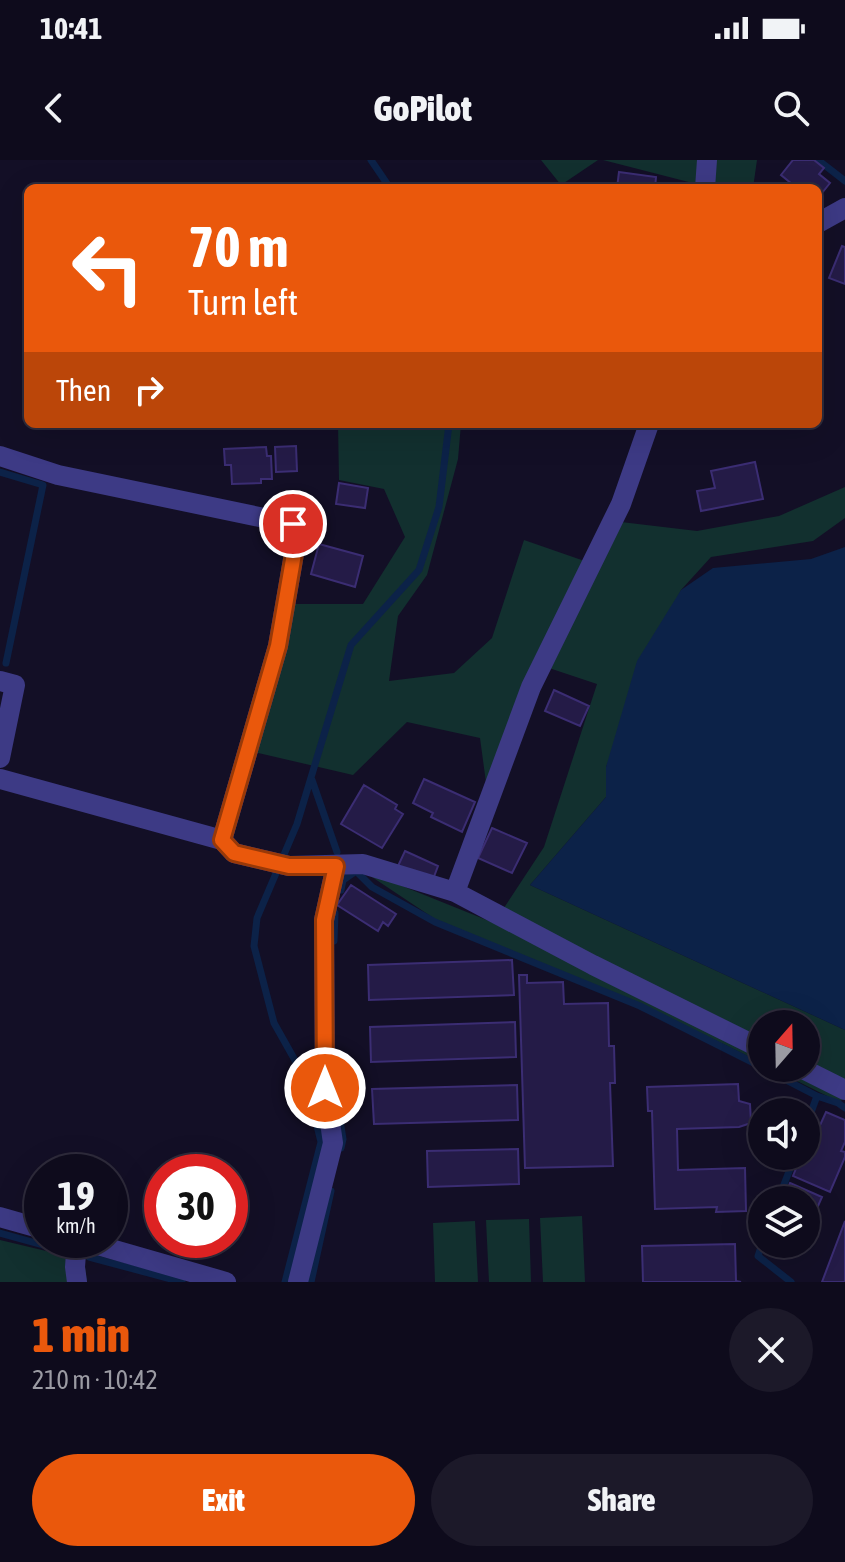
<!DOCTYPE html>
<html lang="en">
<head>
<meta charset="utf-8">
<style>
  :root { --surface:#0e0b1c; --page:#1c1929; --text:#f1f3f6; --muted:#9b9ba3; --line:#2e2b3b; --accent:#ea580c }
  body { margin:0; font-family:"Asap Condensed",sans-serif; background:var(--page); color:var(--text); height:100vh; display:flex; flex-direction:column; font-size:30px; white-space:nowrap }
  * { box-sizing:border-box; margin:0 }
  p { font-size:26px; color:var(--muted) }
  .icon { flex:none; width:44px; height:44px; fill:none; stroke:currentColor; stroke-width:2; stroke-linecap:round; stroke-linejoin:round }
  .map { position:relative; height:1122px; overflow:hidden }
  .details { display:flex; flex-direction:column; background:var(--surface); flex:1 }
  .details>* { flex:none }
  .banner { position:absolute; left:24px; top:24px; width:798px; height:244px; border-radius:12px; box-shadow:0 8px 32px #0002,0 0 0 2px var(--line); background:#ea580c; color:#fff; overflow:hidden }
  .needle { width:52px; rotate:20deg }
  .tools { position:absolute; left:748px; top:850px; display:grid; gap:16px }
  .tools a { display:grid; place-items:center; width:72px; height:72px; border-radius:50%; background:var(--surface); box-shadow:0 8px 32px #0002,0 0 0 2px var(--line); font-size:40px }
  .speed { position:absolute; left:24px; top:994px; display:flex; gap:16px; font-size:40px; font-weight:700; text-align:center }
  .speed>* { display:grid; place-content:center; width:104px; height:104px; border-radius:50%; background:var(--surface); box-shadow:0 8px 32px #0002,0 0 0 2px var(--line); line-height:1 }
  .speed small { font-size:20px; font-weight:400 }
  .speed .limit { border:12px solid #d22; background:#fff; color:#111 }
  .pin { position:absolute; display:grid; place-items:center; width:68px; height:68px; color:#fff; margin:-34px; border:4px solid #fff; border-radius:50%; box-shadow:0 2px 8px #0007 }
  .me { position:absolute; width:88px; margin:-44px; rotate:0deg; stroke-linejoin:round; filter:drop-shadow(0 0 6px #0008) }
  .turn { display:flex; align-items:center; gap:28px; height:168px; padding:0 32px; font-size:36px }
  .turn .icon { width:104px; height:104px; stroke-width:2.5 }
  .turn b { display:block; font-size:56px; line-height:68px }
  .then { display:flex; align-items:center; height:76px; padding:0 32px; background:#0003; gap:16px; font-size:30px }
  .round { display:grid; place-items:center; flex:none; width:84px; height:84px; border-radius:42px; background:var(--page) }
  .summary { display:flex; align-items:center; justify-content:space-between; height:136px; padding:0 32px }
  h1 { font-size:48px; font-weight:800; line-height:60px; color:var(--accent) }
  .primary-button { display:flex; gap:16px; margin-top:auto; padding:16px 32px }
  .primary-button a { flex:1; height:92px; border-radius:48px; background:var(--accent); color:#fff; font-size:32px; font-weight:800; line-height:92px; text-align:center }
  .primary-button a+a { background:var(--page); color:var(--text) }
  .status { display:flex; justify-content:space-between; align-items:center; height:56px; padding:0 40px; background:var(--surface); direction:ltr }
  .status svg { height:22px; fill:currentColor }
  header { display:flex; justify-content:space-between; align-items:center; height:104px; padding:0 32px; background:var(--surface); font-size:36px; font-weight:800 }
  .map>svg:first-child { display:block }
  .green { fill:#12302f }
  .water { fill:#0c2248 }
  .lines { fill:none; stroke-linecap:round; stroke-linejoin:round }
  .stream { stroke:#0c2248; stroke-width:7 }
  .building { fill:#241b47; stroke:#3b2d73; stroke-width:2 }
  .minor { stroke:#3d3a85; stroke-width:20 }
  .route-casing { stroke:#983908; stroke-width:20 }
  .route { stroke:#ea580c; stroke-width:14 }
</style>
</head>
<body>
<div class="status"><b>10:41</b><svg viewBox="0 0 49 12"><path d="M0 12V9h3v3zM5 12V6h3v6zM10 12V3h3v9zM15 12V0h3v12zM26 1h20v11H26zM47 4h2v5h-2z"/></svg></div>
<header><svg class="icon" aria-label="back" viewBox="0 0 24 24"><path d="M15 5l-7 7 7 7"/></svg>GoPilot<svg class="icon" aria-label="search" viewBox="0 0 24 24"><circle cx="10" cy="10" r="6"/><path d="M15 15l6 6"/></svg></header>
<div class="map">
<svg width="845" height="1122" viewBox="0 0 845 1122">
  <rect width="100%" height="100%" fill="#130f26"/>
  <!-- green -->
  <path class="green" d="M541,0H598L561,25Z
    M603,0H757L753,28H712Z
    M338,264H461L458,299L427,415L398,456L389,521L454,513L492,478L524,380L596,405L621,362L697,371L779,356L845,327V358L813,381L711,397L681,430L606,607V637L530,725L845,870V938L839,942L771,908H806V864H762V903L641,844L435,759L360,709L494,763L544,687L597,524L549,508L487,630L480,578L407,562L353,615L254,592L290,444H363L405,377L384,329L339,320Z
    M582,1056L585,1122H543L540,1058Z
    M529,1059L531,1122H489L486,1060Z
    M475,1061L478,1122H435L433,1063Z
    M0,1080L84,1100L87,1122H0Z"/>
  <!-- water -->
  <path class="water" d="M845,387V870L530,725L606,637V607L637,501L681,430L713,408L811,399Z"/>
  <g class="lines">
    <!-- stream -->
    <path class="stream" d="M371,0L390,28
      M818,0L845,21
      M0,312L43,325L6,503
      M312,620L337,692
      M341,730L343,720L356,711L372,727L435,762L640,846L762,907
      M334,781L335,753
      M763,908L817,936
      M335,929L343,979L341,988
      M806,966L817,936L838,943L845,948
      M778,1040L795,996
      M0,1073L61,1090
      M762,1084L758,1096L791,1122
      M89,1097L182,1122
      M285,1122L321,982L305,918L274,863L254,786L257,758L297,664L351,485L419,410L439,347L449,264
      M311,1122L331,1031"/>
  </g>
  <!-- building -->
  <path class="building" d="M793,0H814L824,8L819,14L830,23L818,38V28H797L781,15Z
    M619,12L656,17L655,28H617Z
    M842,86L845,87V124L829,118Z
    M296,286L297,311L276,312L275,287Z
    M266,287L267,296H271L272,319H261V323L232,324L231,305H225L224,289Z
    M755,302L763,339L701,351L697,331L715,328L711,311Z
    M339,323L368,328L365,348L336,344Z
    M319,384L363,396L355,427L311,414Z
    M554,530L589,546L580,566L545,551Z
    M424,619L475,642L462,672L431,657L433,653L413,643Z
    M364,625L397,645L395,649L403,654L382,688L341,664Z
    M492,668L527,683L512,713L478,698Z
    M405,691L438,706L432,722L398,706Z
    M351,725L396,754L388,766L383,762L378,771L337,745Z
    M512,800L514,835L369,840L368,805Z
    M519,815H527V823L563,822L564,844L608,843L609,886H614L615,923H610L613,1006L525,1008Z
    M515,862L516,897L371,902L370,867Z
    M738,924L739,941L750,944L751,963L739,967L677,969L678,1010L745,1008L746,1051L716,1052L717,1047L655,1049L652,951H648L647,927Z
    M517,925L518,960L374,964L372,929Z
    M826,952L845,960V982L841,991L845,992V997L830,1032L793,1016L801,996H806V985L813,970L817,972Z
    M518,989L519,1024L428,1027L427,991Z
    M790,1023L822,1037L806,1073V1040H783Z
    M845,1061V1122H822Z
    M735,1084L736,1121L741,1122H643L642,1086Z"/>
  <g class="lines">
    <!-- minor -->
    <path class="minor" d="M705,28L707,0
      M818,63L845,48
      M0,296L58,315L293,364L295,388L278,486L222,680L234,693L289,706L363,704L455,732L593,805L762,889
      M0,521L15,525L0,598
      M0,619L222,680
      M455,732L531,527L621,344L649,264
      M801,908L845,930
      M0,1057L42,1069
      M77,1080L75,1107L77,1122
      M80,1080L226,1122
      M298,1122L333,983L325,928L324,760L336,706"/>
  </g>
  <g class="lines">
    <defs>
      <path id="route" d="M293,364L295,388L278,486L222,680L234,693L289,706H336L324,760L325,928"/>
    </defs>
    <!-- route casing -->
    <use href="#route" class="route-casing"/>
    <!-- route -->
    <use href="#route" class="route"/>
  </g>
</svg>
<div class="tools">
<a><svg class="needle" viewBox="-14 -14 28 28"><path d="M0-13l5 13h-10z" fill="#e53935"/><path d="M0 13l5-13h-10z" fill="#9b9ba3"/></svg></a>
<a><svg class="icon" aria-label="sound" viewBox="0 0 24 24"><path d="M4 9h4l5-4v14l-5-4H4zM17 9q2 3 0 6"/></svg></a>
<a><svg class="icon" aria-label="layers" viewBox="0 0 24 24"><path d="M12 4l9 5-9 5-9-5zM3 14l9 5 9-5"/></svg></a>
</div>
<div class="speed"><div>19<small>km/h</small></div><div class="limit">30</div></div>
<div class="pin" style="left:293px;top:364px;background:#d93025"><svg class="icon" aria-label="arrive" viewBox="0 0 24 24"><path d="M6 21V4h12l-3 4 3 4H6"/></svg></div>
<svg class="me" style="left:325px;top:928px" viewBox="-20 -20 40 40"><circle r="17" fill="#ea580c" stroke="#fff" stroke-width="3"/><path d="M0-11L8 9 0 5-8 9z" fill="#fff"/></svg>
<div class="banner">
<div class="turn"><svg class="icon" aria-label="left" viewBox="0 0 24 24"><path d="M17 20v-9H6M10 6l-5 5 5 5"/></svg><div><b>70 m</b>Turn left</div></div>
<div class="then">Then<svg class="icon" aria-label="right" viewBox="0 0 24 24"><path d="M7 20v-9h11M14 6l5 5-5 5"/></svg></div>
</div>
</div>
<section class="details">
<div class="summary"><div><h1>1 min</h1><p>210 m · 10:42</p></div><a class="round"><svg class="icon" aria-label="close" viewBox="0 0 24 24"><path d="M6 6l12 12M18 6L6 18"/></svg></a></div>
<div class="primary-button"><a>Exit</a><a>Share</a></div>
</section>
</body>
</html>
